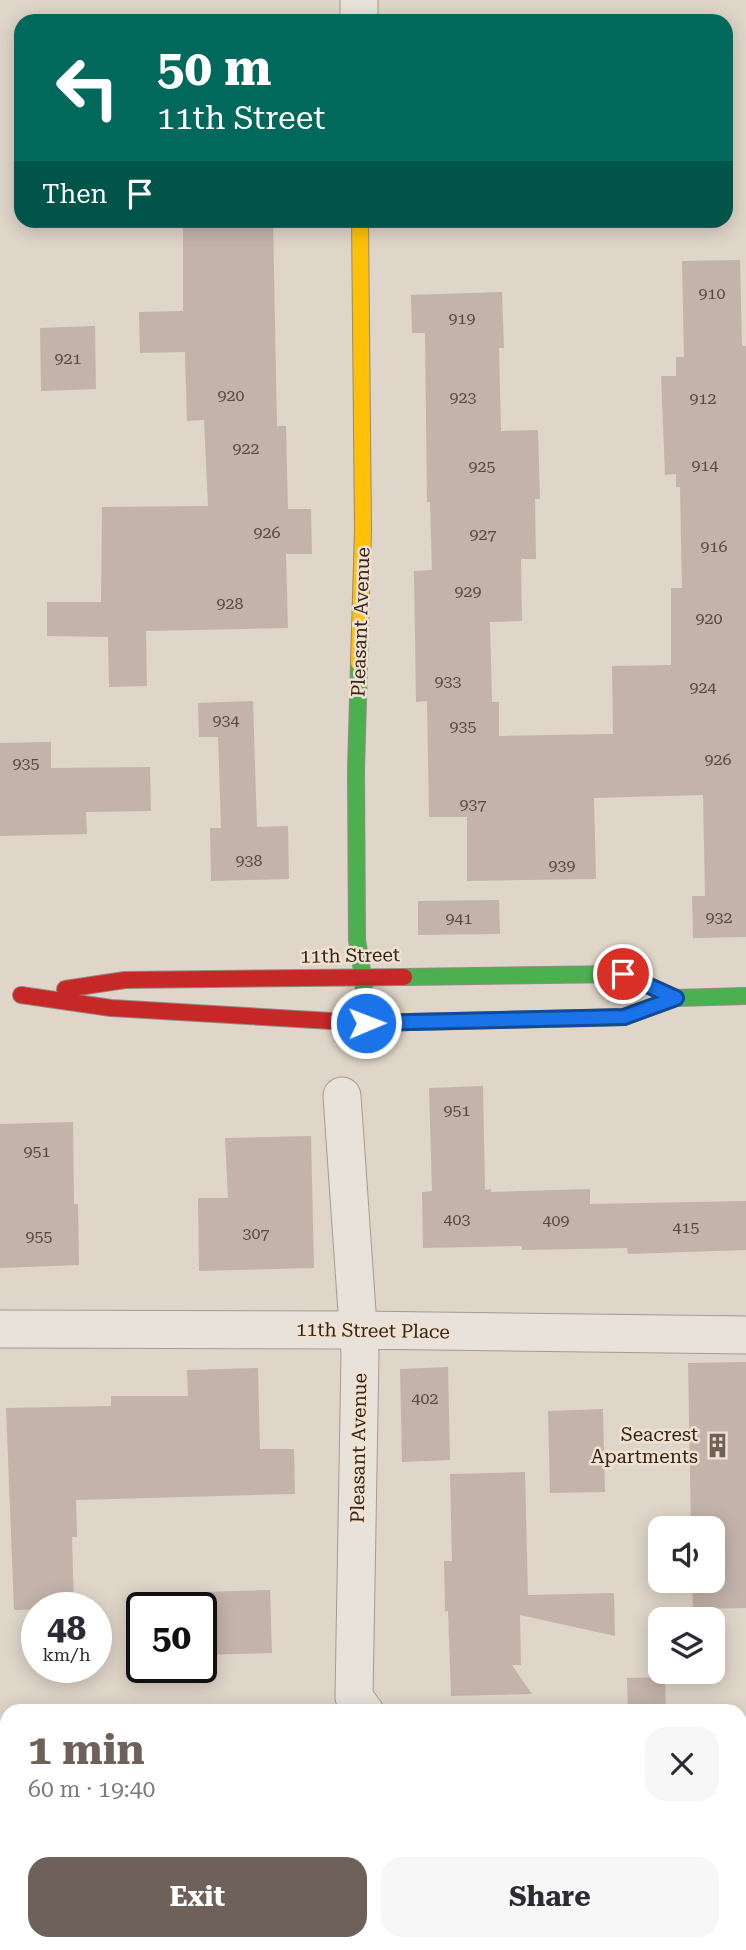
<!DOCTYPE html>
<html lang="en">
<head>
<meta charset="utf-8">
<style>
  :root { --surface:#fff; --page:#f7f7f7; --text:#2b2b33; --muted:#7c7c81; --accent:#6e6159 }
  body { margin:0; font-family:"Roboto Serif",serif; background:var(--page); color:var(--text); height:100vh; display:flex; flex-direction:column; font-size:26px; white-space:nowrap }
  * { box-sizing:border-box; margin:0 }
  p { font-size:23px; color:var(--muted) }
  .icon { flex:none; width:38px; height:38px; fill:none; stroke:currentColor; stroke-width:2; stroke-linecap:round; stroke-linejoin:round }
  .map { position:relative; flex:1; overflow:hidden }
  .drawer { position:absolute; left:0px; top:1704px; width:747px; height:247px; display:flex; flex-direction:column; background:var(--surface); border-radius:21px 21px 0 0; box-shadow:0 4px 18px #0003 }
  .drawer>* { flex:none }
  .top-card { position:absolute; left:14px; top:14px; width:719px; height:214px; border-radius:21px; box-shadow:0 4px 18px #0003; background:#00695c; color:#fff; overflow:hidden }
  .fabs { position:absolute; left:648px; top:1516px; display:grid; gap:14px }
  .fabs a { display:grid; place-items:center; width:77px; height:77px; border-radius:14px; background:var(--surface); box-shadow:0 4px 18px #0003; font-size:35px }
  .speed { position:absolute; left:21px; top:1592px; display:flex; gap:14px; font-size:35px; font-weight:700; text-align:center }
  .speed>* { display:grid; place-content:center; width:91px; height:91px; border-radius:50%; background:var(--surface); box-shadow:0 4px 18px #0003; line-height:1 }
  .speed small { font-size:18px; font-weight:400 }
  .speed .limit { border:4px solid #111; border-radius:10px; background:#fff; color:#111 }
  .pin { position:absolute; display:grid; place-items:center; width:60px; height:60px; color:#fff; margin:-30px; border:4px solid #fff; border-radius:50%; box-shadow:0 2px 7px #0007 }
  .me { position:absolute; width:77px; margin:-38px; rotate:89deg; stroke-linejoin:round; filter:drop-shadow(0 0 5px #0008) }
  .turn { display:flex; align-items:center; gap:24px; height:147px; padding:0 28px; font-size:32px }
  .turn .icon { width:91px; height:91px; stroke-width:2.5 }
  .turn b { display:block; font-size:49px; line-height:60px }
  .then { display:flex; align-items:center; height:66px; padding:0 28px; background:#0003; gap:14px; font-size:26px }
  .round { display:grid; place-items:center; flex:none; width:74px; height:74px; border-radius:21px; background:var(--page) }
  .head { display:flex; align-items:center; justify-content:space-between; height:119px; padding:0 28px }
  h1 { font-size:42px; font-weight:700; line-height:52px; color:var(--accent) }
  .action { display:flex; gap:14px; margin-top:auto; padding:14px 28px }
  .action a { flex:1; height:80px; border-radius:21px; background:var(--accent); color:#fff; font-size:28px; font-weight:700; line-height:80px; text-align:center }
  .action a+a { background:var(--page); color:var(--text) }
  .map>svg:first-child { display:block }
  .building { fill:#c3b3aa }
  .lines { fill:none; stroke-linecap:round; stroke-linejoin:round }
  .street-casing { stroke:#a59b93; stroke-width:39 }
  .fast-casing { stroke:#948a83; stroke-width:18 }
  .slow-casing { stroke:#948a83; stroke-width:18 }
  .jam-casing { stroke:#948a83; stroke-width:18 }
  .street { stroke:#e8e2da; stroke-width:37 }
  .fast { stroke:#4caf50; stroke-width:16 }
  .slow { stroke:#ffc107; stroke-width:16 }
  .jam { stroke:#c62828; stroke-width:16 }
  .route-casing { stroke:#114b97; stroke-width:18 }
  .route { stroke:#1a73e8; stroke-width:12 }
  .labels { text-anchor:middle; stroke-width:5; stroke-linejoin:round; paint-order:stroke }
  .number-label { font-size:16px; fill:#564740 }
  .street-label { font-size:19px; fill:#31231d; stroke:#f1e2cf }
  .poi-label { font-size:19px; fill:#31231d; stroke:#f1e2cf; text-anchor:end }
</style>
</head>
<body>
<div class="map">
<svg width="746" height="1950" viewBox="0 0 746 1950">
  <rect width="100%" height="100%" fill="#e0d5c9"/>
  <!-- building -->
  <path class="building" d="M183,220H273L277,426H286L288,509H311L312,554H286L288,628L146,631L147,686L109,687L108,637L47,636V602H101L102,507L208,506L204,420L187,421L185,352L140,353L139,312L183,311Z
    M740,260L742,346H746V937L693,938L692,896H705L703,795L594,798L596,879L467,881V817H429L427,701L416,702L414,571L432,570L430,502H427L425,333H412L411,295L502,292L504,348H499L501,431L538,430L540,499H535L536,559H521L522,621L490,622L492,702H499V736L613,734L612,666L671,665V588H682L680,487H676V474L665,475L661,376H676V357H684L682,261Z
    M95,326L96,389L41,391L40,328Z
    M253,701L257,827L288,826L289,879L211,881L210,828H221L218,737H199L198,703Z
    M51,742V768L150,767L151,811L86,812L87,834L0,836V743Z
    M499,900L500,934L418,935V901Z
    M483,1086L485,1190L491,1189V1192L590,1189V1204L746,1201V1250L628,1254L627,1248L522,1250V1246L423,1248L422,1192L432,1191L429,1088Z
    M73,1122L74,1204H78L79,1265L0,1268V1124Z
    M311,1136L314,1268L199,1271L198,1198H228L225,1138Z
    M746,1362V1608L693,1609L692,1580H712V1528H691L688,1363Z
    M448,1367L450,1460L402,1462L400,1369Z
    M258,1368L260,1449H294L295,1494L76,1500L77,1537H72L74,1608L14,1610L6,1408L111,1406V1396H188L187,1370Z
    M603,1409L605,1492L550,1493L548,1411Z
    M525,1472L528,1595L614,1593L615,1636L520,1615L521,1665H512L532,1694L451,1696L448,1611H445L444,1561H452L450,1474Z
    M270,1590L272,1653L201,1655V1592Z
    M665,1677L666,1712H628L627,1678Z"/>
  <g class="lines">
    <defs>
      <path id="street" d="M359,21V0
        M342,1096L360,1355L354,1697L365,1712
        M0,1329L358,1330L746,1335
        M0,1748L7,1757
        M154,1944L158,1950
        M546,1944L551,1950"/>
      <path id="fast" d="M359,663L356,770L357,940L363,976L366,1023
        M404,977L623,974L676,998
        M591,1018L624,1017L676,998L746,996"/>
      <path id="slow" d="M359,663L363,530L360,220"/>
      <path id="jam" d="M65,989L125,980L404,977
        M21,995L111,1008L366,1023L591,1018"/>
    </defs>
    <!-- street casing -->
    <use href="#street" class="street-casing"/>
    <!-- fast casing -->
    <use href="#fast" class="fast-casing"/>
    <!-- slow casing -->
    <use href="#slow" class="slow-casing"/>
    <!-- jam casing -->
    <use href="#jam" class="jam-casing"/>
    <!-- street -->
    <use href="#street" class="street"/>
    <!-- fast -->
    <use href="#fast" class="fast"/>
    <!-- slow -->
    <use href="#slow" class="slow"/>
    <!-- jam -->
    <use href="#jam" class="jam"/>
  </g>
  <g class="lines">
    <defs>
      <path id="route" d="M366,1023L624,1017L676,998L623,974"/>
    </defs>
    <!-- route casing -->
    <use href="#route" class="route-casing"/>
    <!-- route -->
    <use href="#route" class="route"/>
  </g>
  <!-- icons -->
  <defs>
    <symbol id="building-bare" viewBox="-9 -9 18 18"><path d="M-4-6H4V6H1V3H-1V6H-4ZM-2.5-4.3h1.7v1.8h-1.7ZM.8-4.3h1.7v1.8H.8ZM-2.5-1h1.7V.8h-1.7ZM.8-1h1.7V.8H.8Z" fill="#6e6159" stroke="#f1e2cf" stroke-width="2.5" paint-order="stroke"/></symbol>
  </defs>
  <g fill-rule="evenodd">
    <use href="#building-bare" x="700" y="1428" width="35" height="35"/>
  </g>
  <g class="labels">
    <!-- number labels -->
    <g class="number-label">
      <text x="712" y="299">910</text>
      <text x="462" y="324">919</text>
      <text x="68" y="364">921</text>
      <text x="231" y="401">920</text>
      <text x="463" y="403">923</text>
      <text x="703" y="404">912</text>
      <text x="246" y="454">922</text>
      <text x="705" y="471">914</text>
      <text x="482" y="472">925</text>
      <text x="267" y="538">926</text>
      <text x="483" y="540">927</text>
      <text x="714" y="552">916</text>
      <text x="468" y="597">929</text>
      <text x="230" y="609">928</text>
      <text x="709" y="624">920</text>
      <text x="448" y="687">933</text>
      <text x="703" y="693">924</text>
      <text x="226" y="726">934</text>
      <text x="463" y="732">935</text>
      <text x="718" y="765">926</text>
      <text x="26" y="769">935</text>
      <text x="473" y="810">937</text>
      <text x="249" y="866">938</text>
      <text x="562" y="871">939</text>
      <text x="719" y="923">932</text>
      <text x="459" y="924">941</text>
      <text x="457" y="1116">951</text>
      <text x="37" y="1157">951</text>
      <text x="457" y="1225">403</text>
      <text x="556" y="1226">409</text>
      <text x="686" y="1233">415</text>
      <text x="256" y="1239">307</text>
      <text x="39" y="1242">955</text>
      <text x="425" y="1404">402</text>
    </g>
    <!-- street labels -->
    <g class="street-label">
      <text transform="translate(360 622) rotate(-88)" y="7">Pleasant Avenue</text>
      <text transform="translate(350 955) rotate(-1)" y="7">11th Street</text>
      <text transform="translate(373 1330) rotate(1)" y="7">11th Street Place</text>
      <text transform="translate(358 1448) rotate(-89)" y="7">Pleasant Avenue</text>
    </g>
    <!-- poi labels -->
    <g class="poi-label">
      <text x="698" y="1441">Seacrest<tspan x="698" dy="22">Apartments</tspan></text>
    </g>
  </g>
</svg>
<div class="fabs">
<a><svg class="icon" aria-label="sound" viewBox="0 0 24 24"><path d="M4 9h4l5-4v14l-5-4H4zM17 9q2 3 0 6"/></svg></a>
<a><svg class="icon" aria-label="layers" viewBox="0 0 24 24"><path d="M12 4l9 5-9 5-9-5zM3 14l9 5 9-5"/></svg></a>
</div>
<div class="speed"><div>48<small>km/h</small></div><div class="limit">50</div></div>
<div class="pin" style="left:623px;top:974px;background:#d93025"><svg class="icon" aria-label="arrive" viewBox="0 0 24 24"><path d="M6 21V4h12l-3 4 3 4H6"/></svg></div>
<svg class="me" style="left:366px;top:1023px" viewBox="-20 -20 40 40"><circle r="17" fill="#1a73e8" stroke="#fff" stroke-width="3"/><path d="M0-11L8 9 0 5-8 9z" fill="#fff"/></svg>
<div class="top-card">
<div class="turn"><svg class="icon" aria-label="left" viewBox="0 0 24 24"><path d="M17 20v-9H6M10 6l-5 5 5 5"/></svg><div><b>50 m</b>11th Street</div></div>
<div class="then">Then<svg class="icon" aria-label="arrive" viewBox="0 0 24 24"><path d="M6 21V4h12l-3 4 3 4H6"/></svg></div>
</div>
<section class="drawer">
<div class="head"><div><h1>1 min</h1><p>60 m · 19:40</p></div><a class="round"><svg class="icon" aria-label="close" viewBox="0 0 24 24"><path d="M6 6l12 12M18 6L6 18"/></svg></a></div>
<div class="action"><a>Exit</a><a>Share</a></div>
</section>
</div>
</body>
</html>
